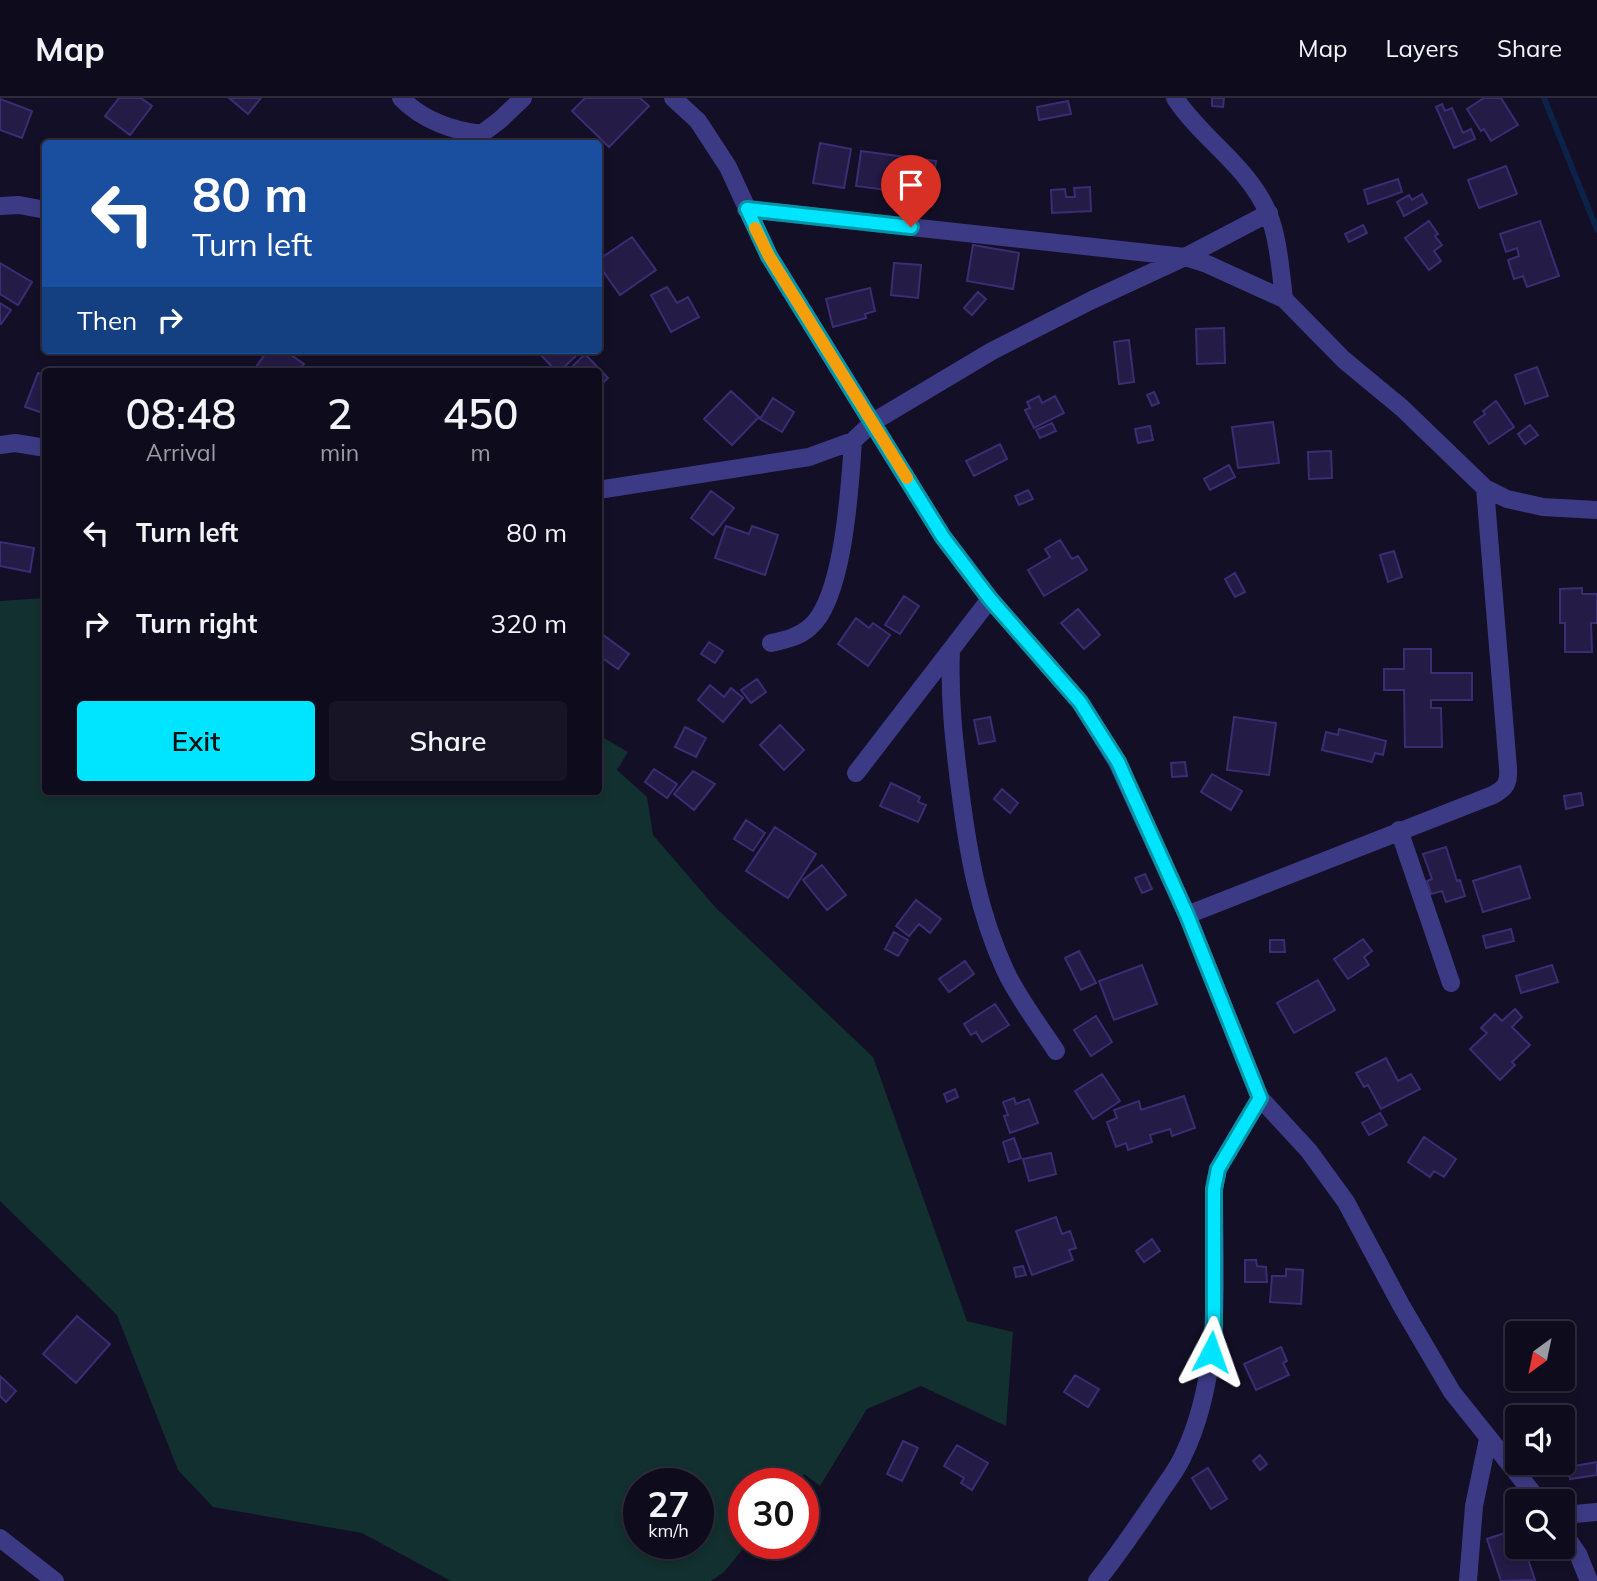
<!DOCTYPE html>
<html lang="en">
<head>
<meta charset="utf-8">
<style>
  :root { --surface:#0e0b1c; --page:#171425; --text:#f1f3f6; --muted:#9b9ba3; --line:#2e2b3b; --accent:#00e5ff }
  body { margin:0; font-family:Mulish,sans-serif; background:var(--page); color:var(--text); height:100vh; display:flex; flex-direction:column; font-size:26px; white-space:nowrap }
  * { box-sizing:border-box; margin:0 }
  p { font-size:23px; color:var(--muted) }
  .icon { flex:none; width:38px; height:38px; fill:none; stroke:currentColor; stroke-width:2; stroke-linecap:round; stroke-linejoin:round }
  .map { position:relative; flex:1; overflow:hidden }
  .sheet { position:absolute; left:42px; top:270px; width:560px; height:427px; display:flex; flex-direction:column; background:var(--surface); border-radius:7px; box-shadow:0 4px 10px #0003,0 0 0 2px var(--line) }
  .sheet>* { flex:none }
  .hud { position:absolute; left:42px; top:42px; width:560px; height:214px; border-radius:7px; box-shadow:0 4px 10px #0003,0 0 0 2px var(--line); background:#1a4fa0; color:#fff; overflow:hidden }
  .needle { width:46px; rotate:213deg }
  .fabs { position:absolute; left:1505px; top:1223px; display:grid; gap:14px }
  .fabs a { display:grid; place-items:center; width:70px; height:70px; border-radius:7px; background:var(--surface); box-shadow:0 4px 10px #0003,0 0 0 2px var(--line); font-size:35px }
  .speed { position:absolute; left:623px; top:1370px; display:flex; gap:14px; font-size:35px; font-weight:700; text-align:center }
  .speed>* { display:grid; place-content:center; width:91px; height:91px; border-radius:50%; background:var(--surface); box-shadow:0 4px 10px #0003,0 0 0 2px var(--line); line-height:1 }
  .speed small { font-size:18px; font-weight:400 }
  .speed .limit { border:10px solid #d22; background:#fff; color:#111 }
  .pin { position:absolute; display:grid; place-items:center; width:60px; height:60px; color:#fff; margin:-72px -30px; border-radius:50% 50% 50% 0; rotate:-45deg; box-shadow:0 0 7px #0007 }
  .pin .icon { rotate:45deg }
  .me { position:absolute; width:77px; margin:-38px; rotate:4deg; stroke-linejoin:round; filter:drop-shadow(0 0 5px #0008) }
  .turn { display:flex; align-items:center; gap:24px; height:147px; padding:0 35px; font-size:32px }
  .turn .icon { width:91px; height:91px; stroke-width:2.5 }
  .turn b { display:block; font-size:49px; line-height:60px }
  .then { display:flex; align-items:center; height:66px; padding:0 35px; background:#0003; gap:14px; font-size:26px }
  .eta { display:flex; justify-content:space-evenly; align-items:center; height:119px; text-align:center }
  .eta b { font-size:42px; font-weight:600; line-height:49px }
  .cta { display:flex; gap:14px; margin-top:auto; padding:14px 35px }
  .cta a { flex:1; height:80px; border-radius:7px; background:var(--accent); color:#111; font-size:28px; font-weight:600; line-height:80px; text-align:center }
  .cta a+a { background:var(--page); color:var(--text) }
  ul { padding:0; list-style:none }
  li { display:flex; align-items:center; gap:21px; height:91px; padding:0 35px }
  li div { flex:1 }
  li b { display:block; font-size:26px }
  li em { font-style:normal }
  header { display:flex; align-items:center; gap:42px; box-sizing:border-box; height:98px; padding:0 35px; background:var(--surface); border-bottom:2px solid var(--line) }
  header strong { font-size:33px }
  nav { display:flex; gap:38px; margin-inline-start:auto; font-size:24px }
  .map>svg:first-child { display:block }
  .green { fill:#12302f; fill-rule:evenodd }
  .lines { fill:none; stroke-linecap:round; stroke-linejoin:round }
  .stream { stroke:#0c2248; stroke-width:6 }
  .building { fill:#241b47; stroke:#3b2d73; stroke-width:2 }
  .minor { stroke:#3d3a85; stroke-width:18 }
  .route-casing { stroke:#0095a6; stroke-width:18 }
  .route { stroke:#00e5ff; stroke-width:12 }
  .slow { stroke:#f59e0b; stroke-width:12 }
</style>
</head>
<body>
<header>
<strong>Map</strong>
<nav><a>Map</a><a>Layers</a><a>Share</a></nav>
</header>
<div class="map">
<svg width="1597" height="1483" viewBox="0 0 1597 1483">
  <rect width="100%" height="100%" fill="#130f26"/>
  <!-- green -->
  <path class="green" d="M45,500L46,693H598L599,637L628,654L617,672L647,699L653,737L715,809L873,959L967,1223L1013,1234L1006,1328L921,1288L867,1311L820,1388L804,1376L796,1386H744V1446H747L724,1474L711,1483H451L362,1435L213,1409L178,1372L117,1217L0,1103V503ZM639,1386H698V1446H639Z"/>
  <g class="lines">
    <!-- stream -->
    <path class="stream" d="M1544,0L1597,132"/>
  </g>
  <!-- building -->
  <path class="building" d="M119,0H141L152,8L130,37L105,18Z
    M229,0H261L248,16Z
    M585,0H640L649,8L609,49L572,13Z
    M1212,0H1224L1223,9L1212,8Z
    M1484,0H1501L1518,27L1491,43L1484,31L1481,33L1467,11Z
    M0,1L32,13L22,40L0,32Z
    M1068,3L1071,16L1039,22L1037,9Z
    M1442,6L1445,13L1452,10L1463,35L1471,31L1475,41L1454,50L1436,9Z
    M820,45L851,51L844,90L813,85Z
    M861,53L936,63L931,98L856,88Z
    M1506,68L1517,96L1479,110L1468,82Z
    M1398,81L1402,94L1368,106L1364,92Z
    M1090,89L1091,113L1052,115L1051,92L1065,91L1066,99H1075L1074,90Z
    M1422,96L1427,105L1404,118L1397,104L1409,97L1412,102Z
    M1429,123L1438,136L1435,138L1442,147L1434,153L1441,163L1429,172L1405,140Z
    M1540,123L1559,178L1527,189L1523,178L1514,181L1508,162L1519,158L1517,150L1506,154L1500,136Z
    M1363,127L1367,135L1349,144L1345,136Z
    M632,139L656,172L620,197L598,166V162Z
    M973,147L1019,155L1013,191L967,183Z
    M0,165L32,184L18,207L0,196Z
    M894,165L921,167L918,200L891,197Z
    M667,189L677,205L688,199L699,219L671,234L651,197Z
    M870,190L875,213L865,216L866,220L833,229L826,201Z
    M978,194L986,201L972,217L964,210Z
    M0,205L11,212L1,226L0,225Z
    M1224,230L1225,265L1197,266L1196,231Z
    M1129,242L1134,284L1119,286L1114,244Z
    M268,252H284L304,266L299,273H253Z
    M547,252H576L579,255L560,273H556L541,257Z
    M585,256L608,280L598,290V273H568Z
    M1537,269L1548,298L1525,306L1515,277Z
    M38,275L46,278V316L25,309Z
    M731,293L759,319L732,347L704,321Z
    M1154,294L1159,305L1152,308L1147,297Z
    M1039,298L1042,305L1055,298L1064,315L1034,330L1025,312L1030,310L1027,304Z
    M773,300L794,314L782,334L760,321Z
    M1496,303L1514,329L1489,346L1474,324L1485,316L1483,313Z
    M1273,324L1279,365L1238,370L1232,329Z
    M1052,325L1056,333L1040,340L1036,332Z
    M1530,327L1538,337L1525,346L1518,336Z
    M1150,328L1153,342L1138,345L1135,331Z
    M1000,346L1007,361L974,378L966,363Z
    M1331,353L1332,380L1309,381L1308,354Z
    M1229,367L1235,379L1210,392L1204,381Z
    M1028,392L1033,401L1019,407L1015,398Z
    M711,393L734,410L713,437L691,420Z
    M726,428L749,436L752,428L778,437L765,477L715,460Z
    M1060,442L1072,461L1078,458L1087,472L1044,498L1028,472L1050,459L1045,451Z
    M0,444L34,450L30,474L0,468Z
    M1394,453L1402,479L1388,484L1380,457Z
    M1235,475L1245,494L1235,499L1225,481Z
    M1582,490V496H1597V525H1591L1592,554H1565V525H1560V491Z
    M904,498L919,508L900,536L885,527Z
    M1078,511L1100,537L1084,551L1061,525Z
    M856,520L869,530L873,525L890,537L868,568L838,546Z
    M602,536L629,556L618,571L598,557V541Z
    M709,544L723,553L715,565L701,556Z
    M1404,551H1431V575H1472V602H1431V610H1441L1442,649H1405L1404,592H1384V571H1404Z
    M757,581L766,594L751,605L741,592Z
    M710,587L724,599L731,590L743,600L723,624L698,602Z
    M990,619L995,643L979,646L974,622Z
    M1234,619L1276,625L1269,677L1227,672Z
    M780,627L804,652L784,672L760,647Z
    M685,629L706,640L696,659L675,649Z
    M1339,631L1386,643L1383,657L1375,655L1372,664L1322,652L1326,634L1338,637Z
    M1185,664L1187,678L1172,679L1171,665Z
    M654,671L677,686L667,700L645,684Z
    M693,673L715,686L694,712L674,696Z
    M1212,676L1242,693L1231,712L1201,694Z
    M891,685L920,699L918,704L926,707L918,724L880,708Z
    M1002,691L1018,705L1010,715L994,701Z
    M1581,695L1583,707L1566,711L1564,698Z
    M746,722L765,735L753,753L734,741Z
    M775,729L816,756L788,800L746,773Z
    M1446,749L1457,783L1460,782L1465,798L1446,804L1442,793L1431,796L1427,783L1432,781L1423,756Z
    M822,767L846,797L827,812L803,782Z
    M1520,768L1530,800L1483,814L1473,783Z
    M1145,776L1152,791L1142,795L1135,780Z
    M916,802L941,821L930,835L919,826L909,838L896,828Z
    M1511,831L1514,843L1486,850L1483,838Z
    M894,834L908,842L898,858L885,851Z
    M1363,841L1372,853L1364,859L1369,867L1348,881L1334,861Z
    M1270,842H1284L1285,854H1270Z
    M1079,853L1096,885L1081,892L1065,860Z
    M965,863L974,876L949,894L939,881Z
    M1142,867L1157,906L1114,922L1099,883Z
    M1552,867L1558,884L1521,895L1516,878Z
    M1318,882L1335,912L1294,935L1277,905Z
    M995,906L1009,927L982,944L976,934L971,937L964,926Z
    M1515,911L1522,919L1512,929L1530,947L1512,964L1515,967L1500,982L1470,951L1487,935L1481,930L1495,916L1502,923Z
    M1096,918L1112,944L1091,958L1074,932Z
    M1386,960L1398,983L1411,976L1420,991L1381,1011L1368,987L1364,989L1356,975Z
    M1102,976L1120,1003L1093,1021L1075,993Z
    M955,991L958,999L947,1004L944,996Z
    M1184,998L1195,1030L1172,1038L1170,1031L1150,1037L1152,1044L1128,1052L1126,1045L1116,1049L1107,1024L1117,1020L1114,1012L1139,1003L1141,1012Z
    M1014,1000L1016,1006L1029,1001L1038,1025L1010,1035L1004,1018L1008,1017L1003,1004Z
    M1380,1015L1387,1027L1369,1037L1362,1025Z
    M1424,1039L1456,1061L1444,1079L1434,1073L1430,1079L1408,1064Z
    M1014,1040L1021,1060L1009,1064L1003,1044Z
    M1051,1055L1056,1076L1029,1083L1023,1061Z
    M1056,1119L1062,1136L1070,1133L1076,1150L1069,1152L1073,1162L1032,1177L1016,1133Z
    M1152,1141L1160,1153L1144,1164L1136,1153Z
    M1245,1162H1256L1257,1168L1266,1169L1267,1184H1245Z
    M1023,1168L1026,1177L1016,1179L1014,1170Z
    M1286,1171L1303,1172L1301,1206L1270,1204L1272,1178H1286Z
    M77,1218L110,1246L76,1285L43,1256Z
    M1281,1249L1287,1263L1283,1265L1289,1277L1256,1292L1244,1266Z
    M1075,1277L1099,1291L1088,1309L1064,1294Z
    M0,1278L16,1293L6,1304L0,1298Z
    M903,1343L918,1350L902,1383L887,1376Z
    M957,1347L988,1365L972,1392L961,1385L964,1380L944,1368Z
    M1260,1357L1267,1366L1260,1372L1253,1363Z
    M1597,1364V1377L1570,1381L1568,1369Z
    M1208,1370L1227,1401L1211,1411L1192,1380Z
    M1517,1431V1449H1524L1535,1482L1501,1483L1487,1441Z"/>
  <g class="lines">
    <!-- minor -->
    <path class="minor" d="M401,0C422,22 453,33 482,36
      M673,0L698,23L728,69L769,158L943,439L990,501L1080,604L1117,664L1187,817L1260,1000L1309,1053L1346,1104L1401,1207L1452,1294L1540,1404
      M1175,0C1201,40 1249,69 1268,115C1278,137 1281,176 1284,201
      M472,43L500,22L523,0
      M0,108L19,107L46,112
      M746,111L1185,159L1207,166L1284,201L1344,262L1402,310L1485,390L1507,401L1543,409L1597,412
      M0,347L15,345L46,350
      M598,392L809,359L853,343L873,324L992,253L1092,202L1185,159L1269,115
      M771,545C785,542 799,539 810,529C844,500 850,387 853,343
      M951,552C949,599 954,644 960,691C968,754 978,813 1005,872C1018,900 1039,927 1056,953
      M856,675L990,501
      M1399,732L1451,885
      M1187,817L1493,697C1506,690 1509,685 1508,670L1485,390
      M1563,1417L1597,1414
      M1563,1434L1578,1456L1589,1483
      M0,1440L55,1483
      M1097,1483C1119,1455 1139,1426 1159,1396C1167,1384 1176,1373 1182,1360C1223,1277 1214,1181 1214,1091L1218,1071L1260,1000
      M1468,1483L1474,1408L1488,1341"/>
  </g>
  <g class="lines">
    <defs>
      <path id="route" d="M911,129L747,111L769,158L943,439L990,501L1080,604L1118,664L1187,817L1260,1000L1218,1071L1214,1091V1229L1211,1254"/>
    </defs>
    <!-- route casing -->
    <use href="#route" class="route-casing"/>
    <!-- route -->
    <use href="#route" class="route"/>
    <!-- slow -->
    <path class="slow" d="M755,130L769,158L907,380"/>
  </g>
</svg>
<div class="fabs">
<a><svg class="needle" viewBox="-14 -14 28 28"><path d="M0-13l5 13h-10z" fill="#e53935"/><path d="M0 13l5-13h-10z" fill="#9b9ba3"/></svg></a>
<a><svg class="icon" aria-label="sound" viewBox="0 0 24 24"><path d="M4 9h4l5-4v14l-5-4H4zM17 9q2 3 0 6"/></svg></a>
<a><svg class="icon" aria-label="search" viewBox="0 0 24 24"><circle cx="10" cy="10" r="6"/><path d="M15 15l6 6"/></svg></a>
</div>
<div class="speed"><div>27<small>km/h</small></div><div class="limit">30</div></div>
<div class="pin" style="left:911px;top:129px;background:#d93025"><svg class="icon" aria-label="arrive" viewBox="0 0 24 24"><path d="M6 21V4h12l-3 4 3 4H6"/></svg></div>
<svg class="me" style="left:1211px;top:1254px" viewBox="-20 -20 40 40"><path d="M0-17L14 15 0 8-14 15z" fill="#00e5ff" stroke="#fff" stroke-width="4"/></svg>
<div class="hud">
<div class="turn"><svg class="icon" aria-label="left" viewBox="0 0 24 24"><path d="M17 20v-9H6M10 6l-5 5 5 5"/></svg><div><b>80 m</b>Turn left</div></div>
<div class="then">Then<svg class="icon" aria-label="right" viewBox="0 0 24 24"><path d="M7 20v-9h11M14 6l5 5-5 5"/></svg></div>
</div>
<section class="sheet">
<div class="eta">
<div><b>08:48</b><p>Arrival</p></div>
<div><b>2</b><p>min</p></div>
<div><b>450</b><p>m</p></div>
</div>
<ul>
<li><svg class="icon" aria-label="left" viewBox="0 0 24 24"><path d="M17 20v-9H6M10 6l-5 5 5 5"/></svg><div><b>Turn left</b></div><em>80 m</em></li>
<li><svg class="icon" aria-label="right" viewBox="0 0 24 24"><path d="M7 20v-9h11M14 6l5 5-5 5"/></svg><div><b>Turn right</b></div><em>320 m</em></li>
</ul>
<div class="cta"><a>Exit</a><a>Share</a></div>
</section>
</div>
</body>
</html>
